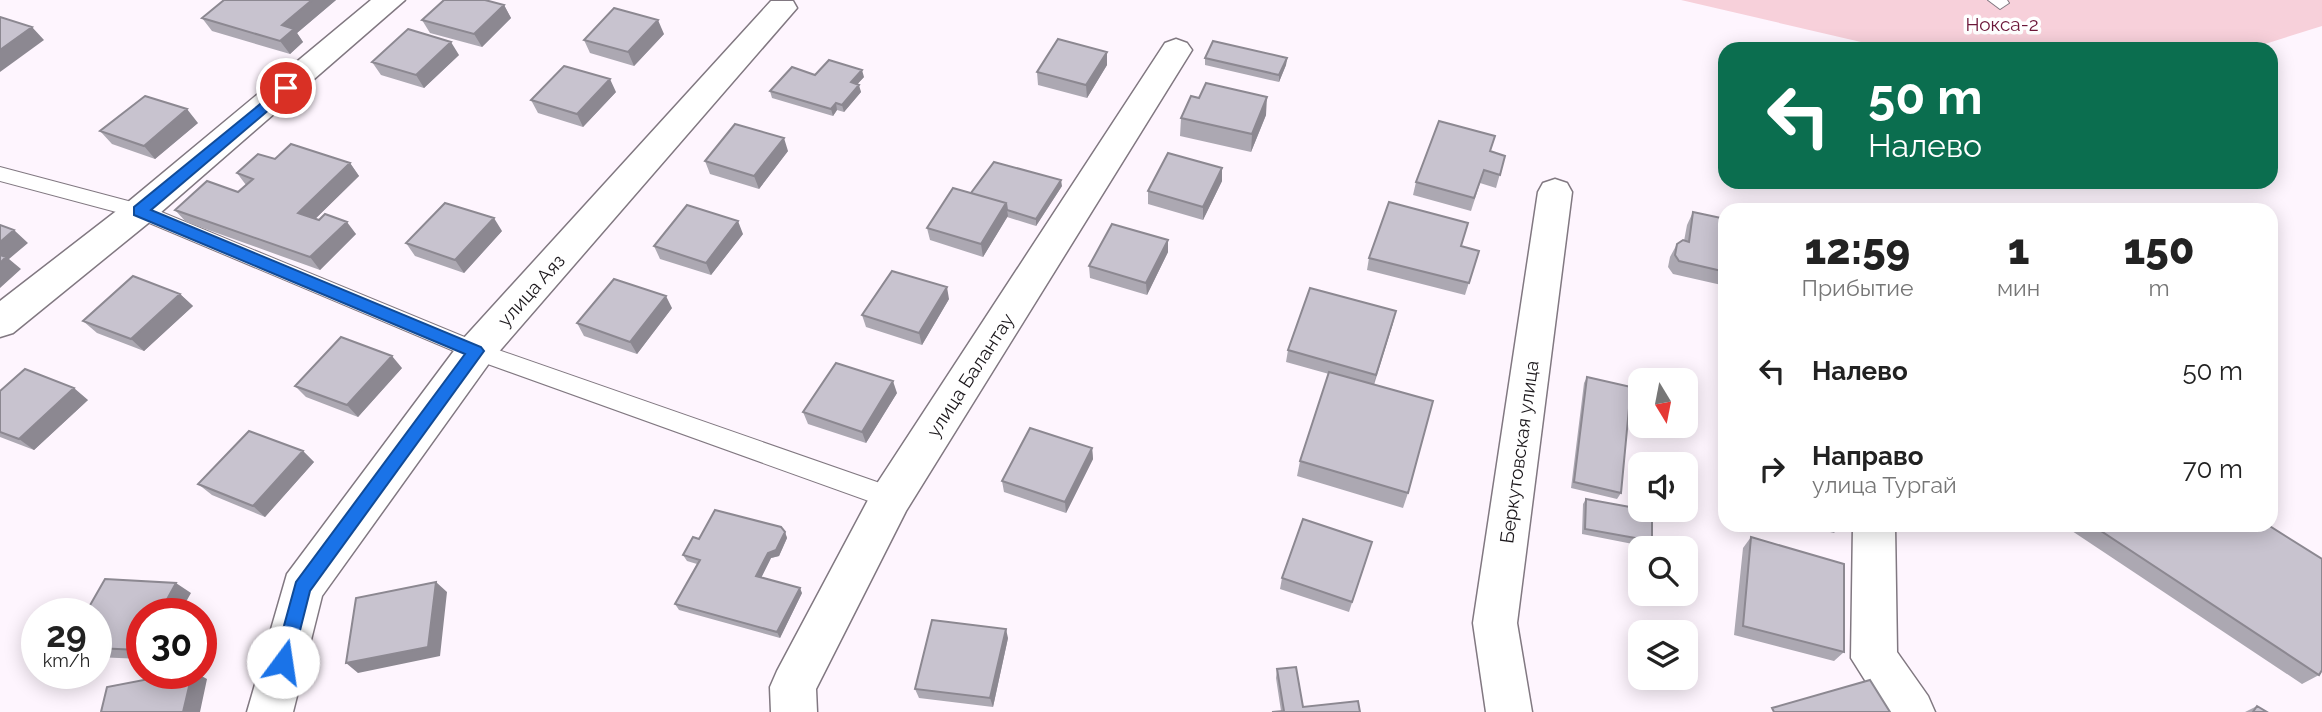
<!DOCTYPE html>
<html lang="ru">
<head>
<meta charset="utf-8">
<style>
  :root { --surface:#fff; --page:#f2f2f2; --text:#222; --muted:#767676 }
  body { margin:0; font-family:Raleway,sans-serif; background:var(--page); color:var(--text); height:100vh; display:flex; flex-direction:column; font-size:26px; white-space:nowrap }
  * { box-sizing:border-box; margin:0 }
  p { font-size:23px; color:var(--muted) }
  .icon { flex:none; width:38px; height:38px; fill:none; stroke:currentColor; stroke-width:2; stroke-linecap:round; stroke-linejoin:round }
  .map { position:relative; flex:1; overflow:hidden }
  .sheet { position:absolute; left:1718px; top:203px; width:560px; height:329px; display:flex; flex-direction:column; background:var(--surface); border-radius:21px; box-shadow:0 4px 18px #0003 }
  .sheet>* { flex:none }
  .guide { position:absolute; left:1718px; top:42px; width:560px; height:147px; border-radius:21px; box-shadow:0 4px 18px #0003; background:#0b6e4f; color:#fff; overflow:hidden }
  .needle { width:46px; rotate:170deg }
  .buttons { position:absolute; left:1628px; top:368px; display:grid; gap:14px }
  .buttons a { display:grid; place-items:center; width:70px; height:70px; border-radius:14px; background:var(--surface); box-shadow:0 4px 18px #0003; font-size:35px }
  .speed { position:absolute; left:21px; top:598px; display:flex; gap:14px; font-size:35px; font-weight:700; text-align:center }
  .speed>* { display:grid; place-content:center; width:91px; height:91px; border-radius:50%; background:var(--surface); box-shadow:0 4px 18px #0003; line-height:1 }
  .speed small { font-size:18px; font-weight:400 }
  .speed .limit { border:10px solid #d22; background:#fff; color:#111 }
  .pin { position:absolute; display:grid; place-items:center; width:60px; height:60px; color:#fff; margin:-30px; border:4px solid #fff; border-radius:50%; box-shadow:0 2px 7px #0007 }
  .me { position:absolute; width:77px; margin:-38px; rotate:14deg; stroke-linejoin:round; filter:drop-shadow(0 0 5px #0008) }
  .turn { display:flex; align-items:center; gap:24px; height:147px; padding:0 35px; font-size:32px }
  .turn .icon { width:91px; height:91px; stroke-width:2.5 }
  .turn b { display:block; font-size:49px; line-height:60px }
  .eta { display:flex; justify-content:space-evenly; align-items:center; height:119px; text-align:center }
  .eta b { font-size:42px; font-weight:800; line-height:49px }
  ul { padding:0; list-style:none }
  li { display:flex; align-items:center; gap:21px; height:98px; padding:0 35px }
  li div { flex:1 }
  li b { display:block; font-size:26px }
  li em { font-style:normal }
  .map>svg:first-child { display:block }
  .green { fill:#f7d0da }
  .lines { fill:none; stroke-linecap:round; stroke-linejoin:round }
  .lane-casing { stroke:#817881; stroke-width:2 }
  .street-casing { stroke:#817881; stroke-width:3 }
  .lane { fill:#fff; fill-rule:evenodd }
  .street { fill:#fff; fill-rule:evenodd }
  .wall { fill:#aca8b2 }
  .shaded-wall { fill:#8c8891 }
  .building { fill:#c8c3cf; stroke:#8c8891; stroke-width:2 }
  .route { fill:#1a73e8; stroke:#114b97; stroke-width:2 }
  .labels { text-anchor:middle; stroke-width:7; stroke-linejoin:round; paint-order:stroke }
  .park-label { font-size:19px; fill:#6c1739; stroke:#fff }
  .street-label { font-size:19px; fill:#1b171b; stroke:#fff }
</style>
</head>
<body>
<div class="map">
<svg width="2322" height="712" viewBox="0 0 2322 712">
  <rect width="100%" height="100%" fill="#fef5fe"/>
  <!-- green -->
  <path class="green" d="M1681,0H2322V26L2249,49H1891Z"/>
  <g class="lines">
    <defs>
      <path id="lane" d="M1988,0H2007L2009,3L2000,9Z
        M0,167L147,206L484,345L900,490L903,498L900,506L891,509L468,357L135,217L0,181Z"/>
      <path id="street" d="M371,0H405L152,220L13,333L0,337V301L128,202Z
        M771,1H793L797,8L490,362L322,596L293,712H247L287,574L462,340Z
        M1176,39L1187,43L1192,50L906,511L816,689L817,712H771L770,687L777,671L876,485L1165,43Z
        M1555,179L1567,183L1572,192L1517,623L1532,712H1486L1473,623L1538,192L1543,183Z
        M1853,525H1895L1897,652L1928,696L1935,712H1885L1851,658Z"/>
    </defs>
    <!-- lane casing -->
    <use href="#lane" class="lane-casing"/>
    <!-- street casing -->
    <use href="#street" class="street-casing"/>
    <!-- lane -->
    <use href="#lane" class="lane"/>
    <!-- street -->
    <use href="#street" class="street"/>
  </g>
  <!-- wall -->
  <path class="wall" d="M224,0H336L297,33L303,42L290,54L212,31L202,18Z
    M504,5L511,18L482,47L430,33L422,20Z
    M664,34L634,66L590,53L584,40Z
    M1107,52V65L1087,98L1038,85L1037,72Z
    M459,55L424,88L381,75L372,62Z
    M1205,58H1287L1286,65L1279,82L1205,65Z
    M815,75L864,77L857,84L861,92L844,112L837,110L833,116L772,98L770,91Z
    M616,92L583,127L538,113L531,100Z
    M1199,98L1266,115L1251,152L1180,136L1181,118Z
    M198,123L155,159L112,144L100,131Z
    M788,151L759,189L710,174L705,161Z
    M1490,152L1505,156L1496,188L1480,183L1471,211L1413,195L1416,182Z
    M275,159L350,163L359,176L315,219L356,234L320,270L186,222L175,210L238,192L246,185L237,173Z
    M1222,168V181L1203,220L1148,204V191Z
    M1062,186L1036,226L1007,217L983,257L930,240L927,228Z
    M1693,212L1726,219V286L1673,274L1668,267L1670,257L1677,244L1684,241L1687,225Z
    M502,231L464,273L415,256L406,243Z
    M743,234L711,275L660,259L654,246Z
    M1168,240V252L1147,295L1090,278L1089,266Z
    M1461,246L1479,251L1465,295L1367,270L1369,258Z
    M180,294L193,306L144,351L97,333L83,321Z
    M949,299L922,345L866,327L862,315Z
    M672,308L637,354L584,336L577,323Z
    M1393,323L1374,385L1408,493L1403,508L1297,476L1300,461L1329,374L1286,362L1288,350Z
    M402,368L358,417L306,397L295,386Z
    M1587,377L1621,493L1617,499L1571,488L1584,383Z
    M0,391L88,400L34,450L0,437Z
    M897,393L866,443L808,424L803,412Z
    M1092,448L1093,459L1066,513L1004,492L1002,481Z
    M303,451L314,462L265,517L212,495L198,484Z
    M1586,499L1652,541L1648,547L1582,534L1583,504Z
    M1803,525H1841L1834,533Z
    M2063,525H2268L2319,675L2302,684Z
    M785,532L787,538L779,556L771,558L761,578L802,593L780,638L679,610L675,604L697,564L687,561L683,555L699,539Z
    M1751,537L1844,652L1834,661L1734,635L1743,548Z
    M1372,542L1349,612L1280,589L1282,578Z
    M191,593L142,614V659L96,657V614Z
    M1008,638L993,707L919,698L915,689Z
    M1277,669L1303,707L1281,711L1276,678Z
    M2257,706L2267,712H2245Z"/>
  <!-- shaded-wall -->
  <path class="shaded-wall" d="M312,0H336L297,33L303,42L290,54L280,41L282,25Z
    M504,5L511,18L482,47L474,34Z
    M658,20L664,34L634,66L628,52Z
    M32,27L44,40L0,72V50Z
    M451,42L459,55L424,88L416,75Z
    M1107,52V65L1087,98L1086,85Z
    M1287,58L1286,65L1279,82V75Z
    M862,70L864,77L853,89L851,82Z
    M610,79L616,92L583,127L577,114Z
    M859,85L861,92L844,112L842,105Z
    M1267,97L1266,115L1251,152L1252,134Z
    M836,103L837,110L833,116L831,109Z
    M187,109L198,123L155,159L144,146Z
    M784,138L788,151L759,189L754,176Z
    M350,163L359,176L308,226L298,213Z
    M1222,168V181L1203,220V207Z
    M1061,180L1062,186L1036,226V219Z
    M1006,203L1008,216L983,257L981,244Z
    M494,218L502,231L464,273L455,260Z
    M738,221L743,234L711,275L706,263Z
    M347,222L356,234L320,270L310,257Z
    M14,230L28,243L9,259L21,269L0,288V242Z
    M1168,240V252L1147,295L1146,283Z
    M947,287L949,299L922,345L919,333Z
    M180,294L193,306L144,351L131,339Z
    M666,296L672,308L637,354L630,342Z
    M1396,311L1393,323L1373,386L1376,375Z
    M392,356L402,368L358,417L347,405Z
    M893,381L897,393L866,443L862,432Z
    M74,388L88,400L34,450L19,439Z
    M1092,448L1093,459L1066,513L1065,502Z
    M303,451L314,462L265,517L253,506Z
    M785,532L787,538L779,556L771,558L759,582L756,576L768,553Z
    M436,582L447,592L440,656L358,673L346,663Z
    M176,583L191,593L179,614H159Z
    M800,588L802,593L780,638L777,632Z
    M1006,629L1008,638L993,707L990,698Z
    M192,674H198L207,679L200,712H183Z"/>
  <!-- building -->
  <path class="building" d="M224,0H312L282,25L294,29L280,41L202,18Z
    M444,0H485L504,5L474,34L422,20Z
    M614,8L658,20L628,52L584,40Z
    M0,17L32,27L0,50Z
    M408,29L451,42L416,75L372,62Z
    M1058,39L1107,52L1086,85L1037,72Z
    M1213,41L1287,58L1279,75L1205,58Z
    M829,60L862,70L851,82L859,85L842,105L836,103L831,109L770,91L792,67L815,75Z
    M564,66L610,79L577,114L531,100Z
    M1206,83L1267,97L1252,134L1181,118L1191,96L1199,98Z
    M145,96L187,109L144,146L100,131Z
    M1439,121L1495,136L1490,151L1505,156L1500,175L1484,170L1474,198L1416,182Z
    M735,124L784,138L754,176L705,161Z
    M291,144L350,163L298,213L319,220L325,214L347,222L310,257L175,210L207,181L238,192L253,179L237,173L258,154L275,159Z
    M1168,153L1222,168L1203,207L1148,191Z
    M994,162L1061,180L1036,219L1007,210L1006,203L971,193Z
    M953,188L1006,203L981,244L927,228Z
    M1389,202L1468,223L1461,246L1479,251L1469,283L1369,258Z
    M445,203L494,218L455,260L406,243Z
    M687,205L738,221L706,263L654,246Z
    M1693,212L1726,219V272L1679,261L1675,255L1677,244L1683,240L1689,242Z
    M1112,224L1168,240L1146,283L1089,266Z
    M0,225L14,230L0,242Z
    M0,255L6,257L0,263Z
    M892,271L947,287L919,333L862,315Z
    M133,276L180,294L131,339L83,321Z
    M614,279L666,296L630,342L577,323Z
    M1310,288L1396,311L1376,375L1288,350Z
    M341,337L392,356L347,405L295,386Z
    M836,363L893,381L862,432L803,412Z
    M25,369L74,388L19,439L0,432V391Z
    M1329,372L1433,401L1408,493L1300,461Z
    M1587,377L1631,387L1621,493L1574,482Z
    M1030,428L1092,448L1065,502L1002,481Z
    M249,431L303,451L253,506L198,484Z
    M1586,499L1652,511V541L1585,529Z
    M715,510L781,527L785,532L776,550L768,553L756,576L800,588L777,632L675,604L700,560L683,555L693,537L699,539Z
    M1303,519L1372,542L1352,602L1282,578Z
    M2092,525H2268L2322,559V670L2319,675Z
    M1751,537L1844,564V652L1743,626Z
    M105,579L176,583L159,614H142V645L139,650L96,648V614H85Z
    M436,582L428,647L346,663L356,598Z
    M932,620L1006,629L990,698L915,689Z
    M1296,667L1303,707L1358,701L1360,712H1272L1284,711L1277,669Z
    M175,674H192L183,712H101L107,687Z
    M1870,680L1890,712H1774L1772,708Z
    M2257,706L2267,712H2253Z"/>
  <!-- route -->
  <path class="route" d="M286,83L291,85V91L151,210L481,347L484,351L310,591L292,662L290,669L283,671L276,669L274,662L296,582L465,354L134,215V207Z"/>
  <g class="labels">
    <!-- park labels -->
    <g class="park-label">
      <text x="2002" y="31">Нокса-2</text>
    </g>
    <!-- street labels -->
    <g class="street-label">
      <text transform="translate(531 290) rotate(-48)" y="7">улица Аяз</text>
      <text transform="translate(970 375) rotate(-57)" y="7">улица Балантау</text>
      <text transform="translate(1519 452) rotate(-82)" y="7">Беркутовская улица</text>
    </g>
  </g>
</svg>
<div class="buttons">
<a><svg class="needle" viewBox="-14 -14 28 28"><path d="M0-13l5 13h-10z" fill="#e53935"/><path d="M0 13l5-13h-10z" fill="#767676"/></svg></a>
<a><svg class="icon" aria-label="sound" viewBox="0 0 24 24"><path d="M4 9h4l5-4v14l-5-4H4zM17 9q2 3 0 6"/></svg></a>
<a><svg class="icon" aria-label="search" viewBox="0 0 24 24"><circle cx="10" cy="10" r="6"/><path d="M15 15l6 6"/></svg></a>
<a><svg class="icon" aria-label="layers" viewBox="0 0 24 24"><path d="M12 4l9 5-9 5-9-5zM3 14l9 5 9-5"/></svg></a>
</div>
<div class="speed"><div>29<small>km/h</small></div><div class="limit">30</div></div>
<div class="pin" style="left:286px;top:88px;background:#d93025"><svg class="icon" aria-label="arrive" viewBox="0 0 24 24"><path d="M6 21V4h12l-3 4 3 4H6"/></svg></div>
<svg class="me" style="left:283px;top:662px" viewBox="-20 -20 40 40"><circle r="19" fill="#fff"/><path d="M0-13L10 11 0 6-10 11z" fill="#1a73e8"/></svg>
<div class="guide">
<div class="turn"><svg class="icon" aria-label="left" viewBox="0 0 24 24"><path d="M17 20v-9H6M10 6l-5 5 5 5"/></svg><div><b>50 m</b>Налево</div></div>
</div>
<section class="sheet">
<div class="eta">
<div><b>12:59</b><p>Прибытие</p></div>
<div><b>1</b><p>мин</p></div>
<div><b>150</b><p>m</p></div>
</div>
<ul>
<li><svg class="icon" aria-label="left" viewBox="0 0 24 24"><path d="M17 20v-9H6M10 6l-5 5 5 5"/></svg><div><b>Налево</b></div><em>50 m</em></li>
<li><svg class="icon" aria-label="right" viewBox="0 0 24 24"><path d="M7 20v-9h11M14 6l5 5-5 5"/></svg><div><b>Направо</b><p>улица Тургай</p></div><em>70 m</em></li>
</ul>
</section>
</div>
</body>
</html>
